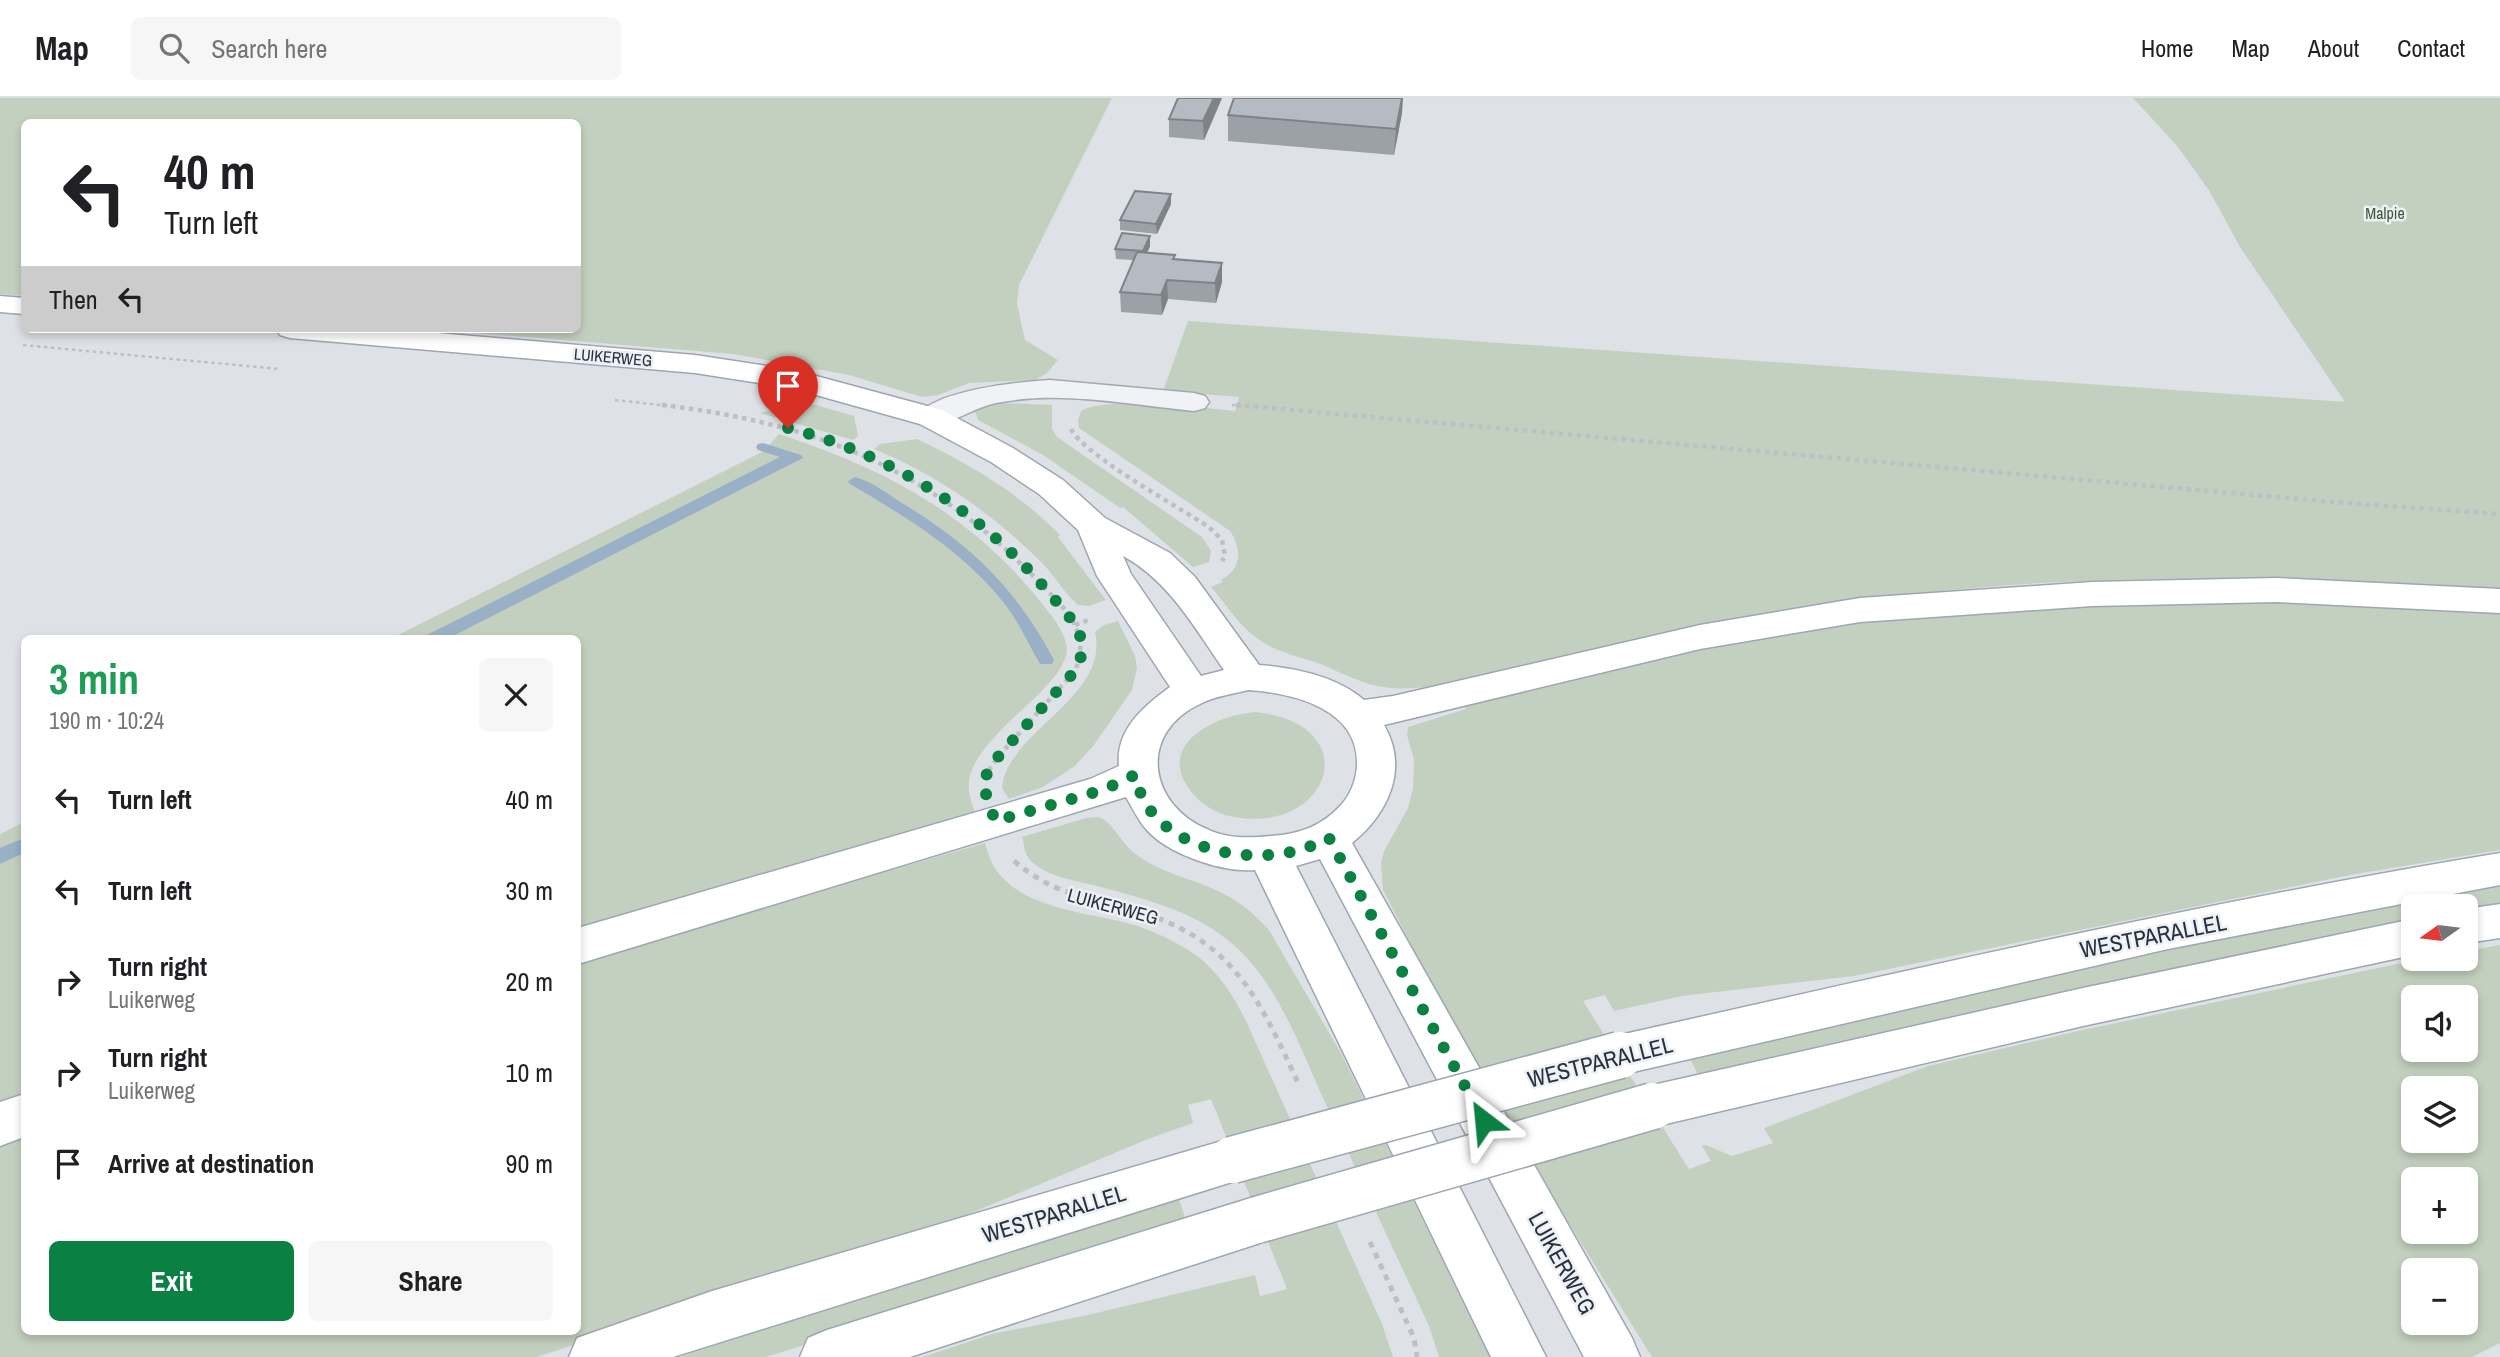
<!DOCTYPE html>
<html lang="en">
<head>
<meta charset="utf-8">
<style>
  :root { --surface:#fff; --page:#f6f6f6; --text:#202124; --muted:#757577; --line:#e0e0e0; --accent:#0b8043 }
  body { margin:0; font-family:"Archivo Narrow",sans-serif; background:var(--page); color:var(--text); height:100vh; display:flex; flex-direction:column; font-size:26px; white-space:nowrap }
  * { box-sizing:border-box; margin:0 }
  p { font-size:23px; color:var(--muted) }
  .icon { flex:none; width:38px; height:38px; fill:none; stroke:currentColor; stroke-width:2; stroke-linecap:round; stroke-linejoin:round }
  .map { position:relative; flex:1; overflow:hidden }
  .panel { position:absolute; left:21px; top:537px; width:560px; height:700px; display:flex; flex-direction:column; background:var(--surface); border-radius:10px; box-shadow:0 4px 10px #0003 }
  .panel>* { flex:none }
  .hud { position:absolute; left:21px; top:21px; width:560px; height:214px; border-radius:10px; box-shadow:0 4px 10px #0003; background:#fff; color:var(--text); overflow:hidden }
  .needle { width:46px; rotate:256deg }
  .controls { position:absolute; left:2401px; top:796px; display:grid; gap:14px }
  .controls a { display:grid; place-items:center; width:77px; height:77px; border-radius:10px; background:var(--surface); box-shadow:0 4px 10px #0003; font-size:35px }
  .pin { position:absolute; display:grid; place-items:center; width:60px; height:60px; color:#fff; margin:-72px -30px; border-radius:50% 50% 50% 0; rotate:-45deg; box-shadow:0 0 7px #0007 }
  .pin .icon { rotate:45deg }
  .me { position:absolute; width:77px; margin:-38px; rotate:331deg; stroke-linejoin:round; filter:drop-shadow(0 0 5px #0008) }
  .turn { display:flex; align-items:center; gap:24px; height:147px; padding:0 28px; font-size:32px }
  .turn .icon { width:91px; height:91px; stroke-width:2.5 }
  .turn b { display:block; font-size:49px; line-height:60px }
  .then { display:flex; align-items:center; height:66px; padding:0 28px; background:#0003; gap:14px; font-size:26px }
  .round { display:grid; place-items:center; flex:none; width:74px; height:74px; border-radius:10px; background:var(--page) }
  .headline { display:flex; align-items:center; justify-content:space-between; height:119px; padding:0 28px }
  h1 { font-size:42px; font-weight:700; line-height:52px; color:#1e9e55 }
  .cta { display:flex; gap:14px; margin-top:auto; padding:14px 28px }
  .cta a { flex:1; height:80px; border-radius:10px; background:var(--accent); color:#fff; font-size:28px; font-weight:700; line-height:80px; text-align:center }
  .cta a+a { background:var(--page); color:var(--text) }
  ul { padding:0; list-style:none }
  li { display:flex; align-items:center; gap:21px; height:91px; padding:0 28px }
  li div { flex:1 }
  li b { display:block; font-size:26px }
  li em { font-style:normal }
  header { display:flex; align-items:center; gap:42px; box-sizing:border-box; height:98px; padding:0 35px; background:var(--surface); border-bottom:2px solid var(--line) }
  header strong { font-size:33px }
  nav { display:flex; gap:38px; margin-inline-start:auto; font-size:24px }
  .search { width:490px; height:63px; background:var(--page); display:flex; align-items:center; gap:18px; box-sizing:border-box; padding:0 24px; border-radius:10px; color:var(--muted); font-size:26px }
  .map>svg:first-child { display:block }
  .green { fill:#c4d0bf; fill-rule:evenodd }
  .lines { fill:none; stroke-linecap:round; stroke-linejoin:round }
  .stream { fill:#9ab0c6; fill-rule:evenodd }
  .street-casing { stroke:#a4a9b1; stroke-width:3 }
  .primary-casing { stroke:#9ea6b2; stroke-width:3 }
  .path-far2 { stroke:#bcc0c5; stroke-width:2.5; stroke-dasharray:3.5 3.5; stroke-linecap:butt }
  .path-far1 { stroke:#bcc0c5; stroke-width:4.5; stroke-dasharray:4.5 4.5; stroke-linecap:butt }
  .path { stroke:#bcc0c5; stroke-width:5; stroke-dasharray:6 6; stroke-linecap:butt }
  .street { fill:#f0f2f5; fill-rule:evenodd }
  .primary { fill:#fff; fill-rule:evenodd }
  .primary-bridge-casing { stroke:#9ea6b2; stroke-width:49; stroke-linecap:butt }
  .primary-bridge { stroke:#fff; stroke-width:46 }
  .wall { fill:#9ca1a8 }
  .shaded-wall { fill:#7f8388 }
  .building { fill:#b5bbc3; stroke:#7f8388; stroke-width:2 }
  .route { stroke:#0b8043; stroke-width:12; stroke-dasharray:0 21.6 }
  .labels { text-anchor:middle; stroke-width:5; stroke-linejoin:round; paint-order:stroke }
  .far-park-label { font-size:16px; fill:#3d5836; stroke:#edf0f5 }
  .far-street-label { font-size:16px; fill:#28303d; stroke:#edf0f5 }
  .street-label { font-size:19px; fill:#28303d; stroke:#edf0f5 }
  .near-street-label { font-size:23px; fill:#28303d; stroke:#edf0f5 }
</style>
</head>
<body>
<header>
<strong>Map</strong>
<div class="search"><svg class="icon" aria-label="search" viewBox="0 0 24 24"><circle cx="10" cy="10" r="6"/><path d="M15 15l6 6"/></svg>Search here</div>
<nav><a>Home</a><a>Map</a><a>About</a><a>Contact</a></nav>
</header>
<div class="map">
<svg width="2500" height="1259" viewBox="0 0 2500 1259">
  <rect width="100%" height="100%" fill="#dee2e7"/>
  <!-- green -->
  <path class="green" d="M0,0H1112L1019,187L1017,206L1025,242L1058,262L1046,276L1035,282L969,285L938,297L922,299L849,277L733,256L429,231H578V24H24V198L0,196Z
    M2133,0H2500V494C2306,479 2109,473 1915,496C1758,514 1604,546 1451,587L1449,585C1421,591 1391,594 1363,584C1348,579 1333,571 1318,565C1297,558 1276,554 1258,541C1238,527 1226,506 1211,489L1223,484L1221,482C1242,471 1242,451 1230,433L1079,330L1078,322L1081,313C1106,298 1202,310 1235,313L1239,299L1163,293L1188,223L2345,304L2240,149L2210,94L2178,49Z
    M802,303L854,318L858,338L853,342L760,315Z
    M1001,305L1052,307V331L1057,339L1202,439L1211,453L1209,464L1193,469L1123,409L1120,410L1043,357L978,322L975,313L989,306Z
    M779,336C885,371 969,415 1040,503C1051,517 1071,539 1066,558C1061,574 1048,586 1038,597C1017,617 972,654 969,683C968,695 971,704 975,714L759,780L578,831V541H390L764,353Z
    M917,341C970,366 1019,395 1060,437L1058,439L1106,502L1089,508L1078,507C1063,494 1054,476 1039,462C990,414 937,377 874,351L880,346Z
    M2217,502L2341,505L2500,514V752L2350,777L1854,878L1682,898L1614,913L1605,897L1583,903L1689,1071L1711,1063L1702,1048L1706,1047L1732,1058L1773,1045L1764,1030L1928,968L2078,933L2421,861H2466V853L2500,847V1245L2472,1259H1652L1568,1124L1422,868L1383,792L1381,765L1384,753L1408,710L1413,691L1414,662L1407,637L1408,629L1466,611L1465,609C1569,581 1673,555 1779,537C1866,523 1955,511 2042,507C2100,505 2159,504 2217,502ZM2413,900H2466V952H2413ZM2413,990H2466V1043H2413ZM2413,1082H2466V1134H2413ZM2413,1172H2466V1225H2413Z
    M1118,523L1135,558L1137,570L1132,592L1094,647L1075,668L1043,689L1009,701L1002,690C1007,633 1110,600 1095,534L1104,527Z
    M1256,614C1370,627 1329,740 1229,718C1215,715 1203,707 1193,696C1152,648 1214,617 1256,614Z
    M1099,719C1113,725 1121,744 1133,754C1161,776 1192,780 1222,795C1241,804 1255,817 1269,832L1342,957L1490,1259H1439L1429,1228C1394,1153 1359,1077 1324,1002C1302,954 1282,897 1245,858C1204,814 1148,802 1093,787C1073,782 1045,778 1030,762C1023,754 1025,748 1022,739L1086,720Z
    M24,724V1000L0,1008V736Z
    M985,745C989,758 992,769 1002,779C1032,812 1090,815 1131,826C1149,831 1168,840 1185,850C1214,867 1231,893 1246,923L1382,1226L1393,1259H923L992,1236L1088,1217L1255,1177L1260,1198L1287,1191L1211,1001L1188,1007L1193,1025L1148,1041L964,1118L537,1259H0V1040L24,1031V1234H578V862Z
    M2500,788V808L2466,814V808H2413V823C2174,869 1937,922 1701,982L1690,961C1959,898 2227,833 2500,788Z
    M1179,1101L1187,1126L766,1259H680L786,1223Z"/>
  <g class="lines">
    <!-- stream -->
    <path class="stream" d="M763,345L801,357L803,360L447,541H425L427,537L780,359L758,352L756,349L758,346Z
      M855,379C871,383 888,396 902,405C971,447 1016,490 1054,562L1052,566H1040C1028,546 1019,524 1004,505C963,453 906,419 850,386L848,383Z
      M24,740V755L0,766V750Z"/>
    <defs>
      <path id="street" d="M1050,282L1194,295L1205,298L1209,304L1205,310L1194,313C1129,307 1061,292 996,305C971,310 945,332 920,326L916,319C934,292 1018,284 1050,282Z"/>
      <path id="primary" d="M0,198L24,200V216L0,214Z
        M276,231H391L695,257L794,272L942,312L1013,350L1063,382L1105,420L1170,455L1195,479L1259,567C1295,570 1336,578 1364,602L1393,598L1700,527L1860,500L2092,484L2276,480L2500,491V515L2276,504L2092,508L1860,524L1700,551L1384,627C1409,670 1389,715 1352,745L1632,1240L1640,1259H1584L1320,761L1296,768L1546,1259H1491L1255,772C1223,775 1167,756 1146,731C1138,722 1132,709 1126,699L578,866V830L1090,681L1119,668C1115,632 1144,608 1170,589L1097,478L1078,432L1039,396L991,364L920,326L791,290L695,275L290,240L280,237ZM1123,458C1170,484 1194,529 1224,572L1201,578L1131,476ZM1248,592C1292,595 1360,610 1357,668C1356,682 1351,696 1341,707C1322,728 1300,736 1271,738C1250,740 1229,741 1209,732C1147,707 1137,634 1202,605C1216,598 1233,596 1248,592Z
        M2500,755V787L2168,851L1620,977L1604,971L1597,957L1604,943L1620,937C1913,871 2204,804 2500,755Z
        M2500,806V840L2466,845V811Z
        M2413,821V857L2083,928L1653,1029L1636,1023L1629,1008L1636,993L1653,987L2083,890Z
        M24,996V1039L0,1048V1004Z
        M1232,1040L1249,1046L1257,1062L1249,1078L1232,1084L673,1259H569L577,1240L712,1193Z
        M1257,1098L1275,1105L1282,1122L1275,1139L1257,1146L910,1259H800L808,1240L827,1232Z"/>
    </defs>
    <!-- street casing -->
    <use href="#street" class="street-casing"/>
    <!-- primary casing -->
    <use href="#primary" class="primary-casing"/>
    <!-- path-far2 -->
    <path class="path-far2" d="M23,247L279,271
      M615,302L678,309
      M1232,307L1256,309"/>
    <!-- path-far1 -->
    <path class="path-far1" d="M662,307C815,325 931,371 1038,483C1064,510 1092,533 1075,573L997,660L985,678
      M1236,307L2333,404L2500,416
      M1071,331C1084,357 1180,410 1209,429L1222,442L1225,458L1222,463
      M1075,527L1091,521"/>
    <!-- path -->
    <path class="path" d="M1014,763C1054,796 1078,797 1126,810C1232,838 1257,896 1300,989
      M1370,1144L1414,1240L1417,1259"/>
    <!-- street -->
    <use href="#street" class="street"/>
    <!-- primary -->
    <use href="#primary" class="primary"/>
    <defs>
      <path id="primary-bridge" d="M1232,1062L1620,957
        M1257,1122L1653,1008"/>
    </defs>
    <!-- primary-bridge casing -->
    <use href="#primary-bridge" class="primary-bridge-casing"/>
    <!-- primary-bridge -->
    <use href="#primary-bridge" class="primary-bridge"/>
  </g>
  <!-- wall -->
  <path class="wall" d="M1222,0L1204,42L1169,39V21Z
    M1402,15L1394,57L1228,43V17Z
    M1171,96V106L1157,136L1120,132V122Z
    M1150,138V148L1147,155L1175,157V161L1222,184L1216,205L1168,201L1162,217L1121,214L1120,194L1133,162L1116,161L1115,151Z"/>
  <!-- shaded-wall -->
  <path class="shaded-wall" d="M1214,0H1222L1204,42L1203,23Z
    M1402,0H1403L1402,15L1394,57L1396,31Z
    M1171,96V106L1157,136L1156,126Z
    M1150,138V148L1144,163L1143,153Z
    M1222,165V184L1216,205L1215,185Z
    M1167,182L1168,201L1162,217L1161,197Z"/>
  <!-- building -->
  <path class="building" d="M1178,0H1214L1203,23L1169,21Z
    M1234,0H1402L1396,31L1228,17Z
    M1135,93L1171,96L1156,126L1120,122Z
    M1122,135L1150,138L1143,153L1115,151Z
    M1137,154L1175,157L1173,161L1222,165L1215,185L1167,182L1161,197L1120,194Z"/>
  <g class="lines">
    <!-- route -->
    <path class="route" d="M788,330C891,356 981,414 1049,495C1070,520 1094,539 1075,573L997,660L982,684L995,723L1103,692L1135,677C1138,685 1140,696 1144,703C1174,753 1246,766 1299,752C1309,750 1319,744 1329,740L1484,1023"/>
  </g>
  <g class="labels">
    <!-- far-park labels -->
    <g class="far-park-label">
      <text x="2385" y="121">Malpie</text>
    </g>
    <!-- far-street labels -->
    <g class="far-street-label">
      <text transform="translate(613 259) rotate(5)" y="6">LUIKERWEG</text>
    </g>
    <!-- street labels -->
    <g class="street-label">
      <text transform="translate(1113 808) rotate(15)" y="7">LUIKERWEG</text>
    </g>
    <!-- near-street labels -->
    <g class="near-street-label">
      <text transform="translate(2153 838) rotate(-11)" y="8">WESTPARALLEL</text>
      <text transform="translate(1600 964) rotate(-14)" y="8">WESTPARALLEL</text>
      <text transform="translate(1054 1116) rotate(-17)" y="8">WESTPARALLEL</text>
      <text transform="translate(1562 1165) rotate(61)" y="8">LUIKERWEG</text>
    </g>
  </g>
</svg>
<div class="controls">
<a><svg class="needle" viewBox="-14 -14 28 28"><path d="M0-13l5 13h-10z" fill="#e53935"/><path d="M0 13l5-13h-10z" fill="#757577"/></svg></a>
<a><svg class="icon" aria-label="sound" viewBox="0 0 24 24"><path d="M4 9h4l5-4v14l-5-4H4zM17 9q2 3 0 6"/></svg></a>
<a><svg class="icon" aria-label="layers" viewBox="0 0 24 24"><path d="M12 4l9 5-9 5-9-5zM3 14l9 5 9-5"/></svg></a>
<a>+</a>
<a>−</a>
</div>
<div class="pin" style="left:788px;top:330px;background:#d93025"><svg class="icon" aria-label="arrive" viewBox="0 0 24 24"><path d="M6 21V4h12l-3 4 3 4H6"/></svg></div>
<svg class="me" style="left:1484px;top:1023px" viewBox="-20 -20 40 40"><path d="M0-17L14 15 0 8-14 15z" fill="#0b8043" stroke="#fff" stroke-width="4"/></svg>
<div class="hud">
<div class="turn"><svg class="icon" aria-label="left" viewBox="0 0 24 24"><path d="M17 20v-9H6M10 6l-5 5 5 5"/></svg><div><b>40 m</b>Turn left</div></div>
<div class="then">Then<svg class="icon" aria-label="left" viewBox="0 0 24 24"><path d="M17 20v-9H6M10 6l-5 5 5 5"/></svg></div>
</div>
<section class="panel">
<div class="headline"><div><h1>3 min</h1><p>190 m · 10:24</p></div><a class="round"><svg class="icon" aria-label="close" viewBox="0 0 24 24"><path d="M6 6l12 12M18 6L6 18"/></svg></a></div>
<ul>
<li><svg class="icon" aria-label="left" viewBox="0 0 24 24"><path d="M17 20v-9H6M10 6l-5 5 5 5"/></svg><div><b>Turn left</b></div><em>40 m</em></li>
<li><svg class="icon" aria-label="left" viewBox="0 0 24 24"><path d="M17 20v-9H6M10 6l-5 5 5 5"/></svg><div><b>Turn left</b></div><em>30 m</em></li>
<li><svg class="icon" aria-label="right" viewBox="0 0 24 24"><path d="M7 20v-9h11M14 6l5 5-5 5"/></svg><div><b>Turn right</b><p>Luikerweg</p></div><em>20 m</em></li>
<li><svg class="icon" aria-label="right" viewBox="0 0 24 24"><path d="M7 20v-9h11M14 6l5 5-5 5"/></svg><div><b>Turn right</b><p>Luikerweg</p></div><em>10 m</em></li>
<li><svg class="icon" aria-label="arrive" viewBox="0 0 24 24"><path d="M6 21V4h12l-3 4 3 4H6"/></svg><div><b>Arrive at destination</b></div><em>90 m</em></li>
</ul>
<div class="cta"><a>Exit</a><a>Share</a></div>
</section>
</div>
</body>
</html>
